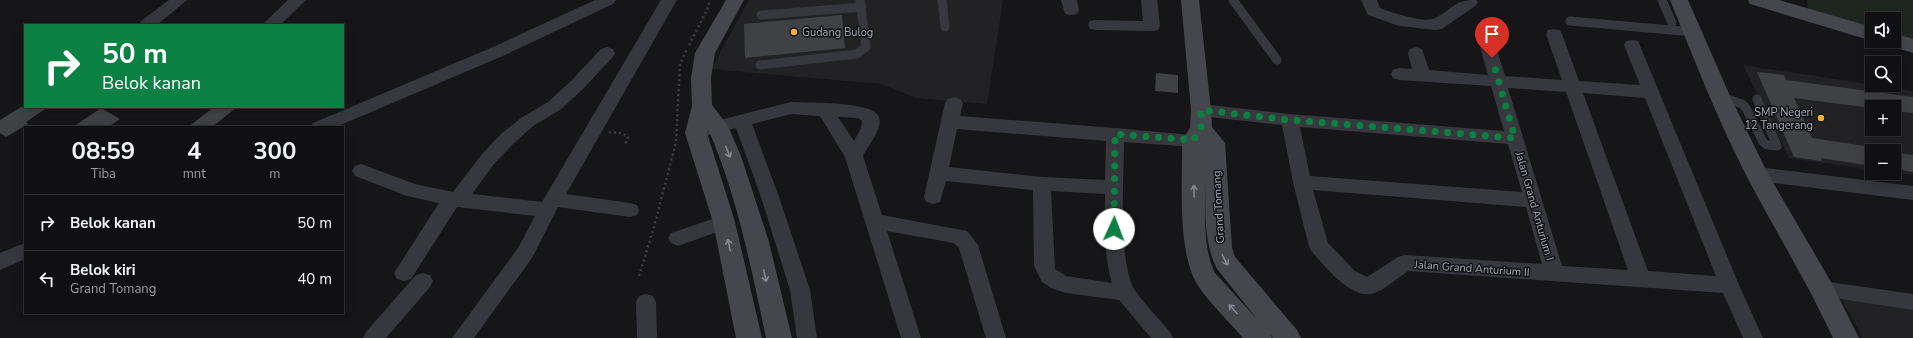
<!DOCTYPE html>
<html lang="id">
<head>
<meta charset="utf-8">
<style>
  :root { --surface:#101012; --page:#19191b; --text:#f1f3f6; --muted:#9c9d9f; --line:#303032 }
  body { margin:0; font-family:"Nunito Sans",sans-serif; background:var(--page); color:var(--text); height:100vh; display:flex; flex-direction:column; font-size:15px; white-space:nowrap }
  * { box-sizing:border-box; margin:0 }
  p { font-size:13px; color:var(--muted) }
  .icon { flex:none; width:22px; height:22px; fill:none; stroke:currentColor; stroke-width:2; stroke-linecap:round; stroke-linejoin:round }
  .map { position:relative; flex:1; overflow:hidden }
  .drawer { position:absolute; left:24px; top:126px; width:320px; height:188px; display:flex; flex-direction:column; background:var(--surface); border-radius:0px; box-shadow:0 2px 10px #0003,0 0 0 1px var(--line) }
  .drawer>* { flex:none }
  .top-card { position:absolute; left:24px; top:24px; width:320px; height:84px; border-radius:0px; box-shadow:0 2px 10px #0003,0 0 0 1px var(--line); background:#0b8043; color:#fff; overflow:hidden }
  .tools { position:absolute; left:1865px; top:12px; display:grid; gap:8px }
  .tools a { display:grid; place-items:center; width:36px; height:36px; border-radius:0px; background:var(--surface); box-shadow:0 2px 10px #0003,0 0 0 1px var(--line); font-size:20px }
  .pin { position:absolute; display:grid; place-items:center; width:34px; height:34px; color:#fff; margin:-41px -17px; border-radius:50% 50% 50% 0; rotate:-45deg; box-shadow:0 0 4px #0007 }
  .pin .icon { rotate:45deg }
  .me { position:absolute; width:44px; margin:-22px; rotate:2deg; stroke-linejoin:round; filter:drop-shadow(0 0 3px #0008) }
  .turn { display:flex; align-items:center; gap:14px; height:84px; padding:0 12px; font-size:18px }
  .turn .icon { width:52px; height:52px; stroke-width:2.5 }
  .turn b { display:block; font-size:28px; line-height:34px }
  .eta { display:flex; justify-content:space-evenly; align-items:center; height:68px; text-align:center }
  .eta b { font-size:24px; font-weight:700; line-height:28px }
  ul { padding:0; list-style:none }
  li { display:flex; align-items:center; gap:12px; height:56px; padding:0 12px; border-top:1px solid var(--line) }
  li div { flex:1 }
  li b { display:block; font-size:15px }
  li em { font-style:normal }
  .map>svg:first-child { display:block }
  .built { fill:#222225; fill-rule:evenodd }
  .green { fill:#1e261f }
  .building { fill:#404145 }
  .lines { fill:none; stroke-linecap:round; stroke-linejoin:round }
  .path { stroke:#3d3f44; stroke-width:2.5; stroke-dasharray:2 3; stroke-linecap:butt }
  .lane { stroke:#37383d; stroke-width:9 }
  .street { fill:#37383d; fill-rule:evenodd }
  .secondary { fill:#45474d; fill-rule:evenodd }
  .oneway { stroke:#858993 }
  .route { stroke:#0b8043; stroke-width:7; stroke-dasharray:0 12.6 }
  .poi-dot { fill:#f2b134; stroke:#111113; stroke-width:1.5 }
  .labels { text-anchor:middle; stroke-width:3; stroke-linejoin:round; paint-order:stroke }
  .poi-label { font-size:11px; fill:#a8adb8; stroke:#111113; text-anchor:start }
  .street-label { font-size:11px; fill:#a8adb8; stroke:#111113 }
</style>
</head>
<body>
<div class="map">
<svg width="1913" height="338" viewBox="0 0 1913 338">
  <rect width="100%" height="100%" fill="#161618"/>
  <!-- built -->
  <path class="built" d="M749,0H1003L987,104L916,98L881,84L711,69Z
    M1743,65L1913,91V175L1894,173V151H1872V170L1789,158ZM1872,107H1894V129H1872Z
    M1838,293L1913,307V338H1863Z"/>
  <!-- green -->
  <path class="green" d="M1807,0H1913V41L1894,36V19H1872V31L1809,14Z"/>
  <!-- building -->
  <path class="building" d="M842,15L845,48L745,58L744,24Z
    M1757,72L1784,75L1786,80L1913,97V113L1894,111V107L1872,108L1794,98L1812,138L1865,146L1867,148L1887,151H1872V166L1821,158L1822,161L1794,157Z
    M1156,73L1178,75V93L1155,91Z
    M21,107H48L26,122L28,124L6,137L0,133V120Z
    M214,107H237L212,127H188Z
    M101,108L120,119L108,127H73Z
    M1894,152L1913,155V172L1894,169Z"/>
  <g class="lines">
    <!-- path -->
    <path class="path" d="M689,45L707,10L710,0
      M609,132L622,133L628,137L625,145
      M639,276L654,227L676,142L680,64L687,49"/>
    <!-- lane -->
    <path class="lane" d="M942,0L945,27
      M1233,0L1277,60
      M1662,0L1672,23
      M761,15L862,7
      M1570,21L1693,32
      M760,65L857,54L866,47L860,0
      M1722,97L1742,104L1746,108L1763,142L1767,145L1777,146L1757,99"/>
    <!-- street -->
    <path class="street" d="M169,0H187L157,25H139L141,21Z
      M288,0H306L280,25H262Z
      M595,0H616L613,4L505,55L336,127H310L313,123L493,47Z
      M661,0H677L566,194L630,203L637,205L639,210L637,215L630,217L558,207L532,258L474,338H452L518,248L535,216L457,207L411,279L404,281L397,279L394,273L439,203L407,196L355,176L352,171L355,166L361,164L415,184L453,192L482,154L501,134L521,118L548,102L571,81L601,49L607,47L613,49L615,53L613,57L583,89L560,110L533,126L513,144L494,164L472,194L542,202Z
      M1061,0H1077L1079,10L1077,14L1071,15L1065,14Z
      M1141,0H1157L1160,26L1158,30L1152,31L1096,30L1090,29L1088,25L1090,21L1096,20L1143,21Z
      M1361,0H1377L1380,8C1391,12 1424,24 1435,18C1453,9 1453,0 1476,0L1478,2L1475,6L1442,29L1436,30L1399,26L1368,15Z
      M1554,29L1560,30L1562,34L1579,81L1640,85L1624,45L1626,41L1632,40L1638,41L1739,285L1763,338H1743L1723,293L1408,271C1397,278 1384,291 1371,294C1350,298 1325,266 1312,252L1309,247L1293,182L1282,125L1201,116L1195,114L1192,110L1195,106L1201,104L1290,114L1504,131L1491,86L1399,80L1393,78L1391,74L1393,70L1399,68L1412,69L1408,53L1410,49L1416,47L1422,49L1429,70L1488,75L1480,47L1482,43L1488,42L1494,43L1496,47L1505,76L1562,80L1546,34L1548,30ZM1508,88L1566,92L1628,270L1562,266ZM1583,93L1645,98L1716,276L1648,271ZM1300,127L1508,144L1522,192L1310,176ZM1313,190L1526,207L1542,264L1405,255L1398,257L1367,277L1355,271L1328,243Z
      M954,97L960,99L963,103L960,116L1115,128L1213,137L1216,142L1213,147L1207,148L1124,142C1124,180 1118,254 1133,287C1139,298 1161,321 1170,332L1173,338H1151L1119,300L1066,293L1051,288L1042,282L1034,266L1033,190L946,181L940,202L933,204L926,202L924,197L945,103L948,99ZM957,129L1106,141L1105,180L1042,177L949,167ZM1051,191L1105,194C1105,223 1103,254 1112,283L1066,276L1055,269Z
      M791,102C807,103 874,101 879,117C883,129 868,146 863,156L882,215L967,231L978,245L1006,338H986L959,248L954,243L887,231L921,338H901L845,157L820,116L791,114L752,124L779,197L810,290L817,338H797L790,290L761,197L736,128L704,136L698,134L695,130L698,126L704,124ZM838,117L858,118L862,121L861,128L854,141Z
      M1757,167L1913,186V200L1757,181L1751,179L1748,174L1751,169Z
      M724,215L731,217L733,222L731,227L678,246L671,243L668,238L671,233Z
      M25,243V259L0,270V253Z
      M423,273L430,275L433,281L430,287L386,338H363L366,332L416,275Z
      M1822,281L1913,294V310L1815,295L1812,289L1815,283Z
      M646,294L653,296L656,302L657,338H637L636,302L639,296Z"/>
    <!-- secondary -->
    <path class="secondary" d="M726,0H744L715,53L711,78L712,105L728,126L741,156L769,242L792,338H766C751,267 737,195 708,129L707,133L735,222L762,338H736L713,222L685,133L692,106L691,78L695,53Z
      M1181,0H1199L1211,110L1212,127L1225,143L1232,248L1235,257L1297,330L1301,338H1273L1270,334L1272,338H1243C1229,321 1211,305 1199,287C1176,254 1183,181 1182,140L1190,128L1191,110ZM1205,172C1206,204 1202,240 1217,269L1257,319L1215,273C1201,245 1206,203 1205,172Z
      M1670,0H1688L1730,96L1767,172L1831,282L1859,338H1833C1807,282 1775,230 1746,175C1717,118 1694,59 1670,0Z
      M1748,0H1779L1872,27V41L1750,4Z
      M1894,33L1913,39V53L1887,45L1885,41H1894Z"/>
  </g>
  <!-- one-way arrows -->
  <defs><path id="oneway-shaft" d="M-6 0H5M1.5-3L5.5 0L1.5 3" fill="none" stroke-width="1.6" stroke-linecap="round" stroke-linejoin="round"/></defs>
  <g class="oneway">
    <use href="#oneway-shaft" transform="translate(728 152) rotate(68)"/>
    <use href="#oneway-shaft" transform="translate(1194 191) rotate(-91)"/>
    <use href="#oneway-shaft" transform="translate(729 245) rotate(-103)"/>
    <use href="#oneway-shaft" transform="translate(1225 260) rotate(63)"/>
    <use href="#oneway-shaft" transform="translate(765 276) rotate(77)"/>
    <use href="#oneway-shaft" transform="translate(1233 309) rotate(-132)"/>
  </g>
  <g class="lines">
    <!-- route -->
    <path class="route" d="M1114,229L1115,134L1193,140L1201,129V110L1290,120L1515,138L1492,58"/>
  </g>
  <!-- markers -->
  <g class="poi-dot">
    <circle cx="794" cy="32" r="4"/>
    <circle cx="1821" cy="118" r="4"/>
  </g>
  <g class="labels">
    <!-- poi labels -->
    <g class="poi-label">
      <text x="802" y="36">Gudang Bulog</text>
      <text x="1813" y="116" text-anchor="end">SMP Negeri<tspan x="1813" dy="13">12 Tangerang</tspan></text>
    </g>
    <!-- street labels -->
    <g class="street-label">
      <text transform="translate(1535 206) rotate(74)" y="4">Jalan Grand Anturium I</text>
      <text transform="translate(1218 207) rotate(-93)" y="4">Grand Tomang</text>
      <text transform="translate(1472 268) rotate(4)" y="4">Jalan Grand Anturium II</text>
    </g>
  </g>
</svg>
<div class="tools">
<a><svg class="icon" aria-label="sound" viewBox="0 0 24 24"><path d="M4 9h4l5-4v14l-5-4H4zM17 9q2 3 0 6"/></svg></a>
<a><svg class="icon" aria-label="search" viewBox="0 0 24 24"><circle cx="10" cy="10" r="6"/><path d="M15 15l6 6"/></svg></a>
<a>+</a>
<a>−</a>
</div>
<div class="pin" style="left:1492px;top:58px;background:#d93025"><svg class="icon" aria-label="arrive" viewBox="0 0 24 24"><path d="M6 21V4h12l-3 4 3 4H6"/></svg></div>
<svg class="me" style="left:1114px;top:229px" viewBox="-20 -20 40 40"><circle r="19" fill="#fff"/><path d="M0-13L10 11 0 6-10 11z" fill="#0b8043"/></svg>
<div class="top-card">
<div class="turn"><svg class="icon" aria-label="right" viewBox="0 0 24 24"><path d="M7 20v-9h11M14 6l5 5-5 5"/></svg><div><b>50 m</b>Belok kanan</div></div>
</div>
<section class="drawer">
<div class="eta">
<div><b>08:59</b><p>Tiba</p></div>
<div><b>4</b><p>mnt</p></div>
<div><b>300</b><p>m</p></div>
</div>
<ul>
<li><svg class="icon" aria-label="right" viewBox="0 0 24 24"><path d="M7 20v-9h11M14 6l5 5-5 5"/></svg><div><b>Belok kanan</b></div><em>50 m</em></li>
<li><svg class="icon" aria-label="left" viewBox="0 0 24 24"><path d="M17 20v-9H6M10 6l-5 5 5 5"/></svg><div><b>Belok kiri</b><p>Grand Tomang</p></div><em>40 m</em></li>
</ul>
</section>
</div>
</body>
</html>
